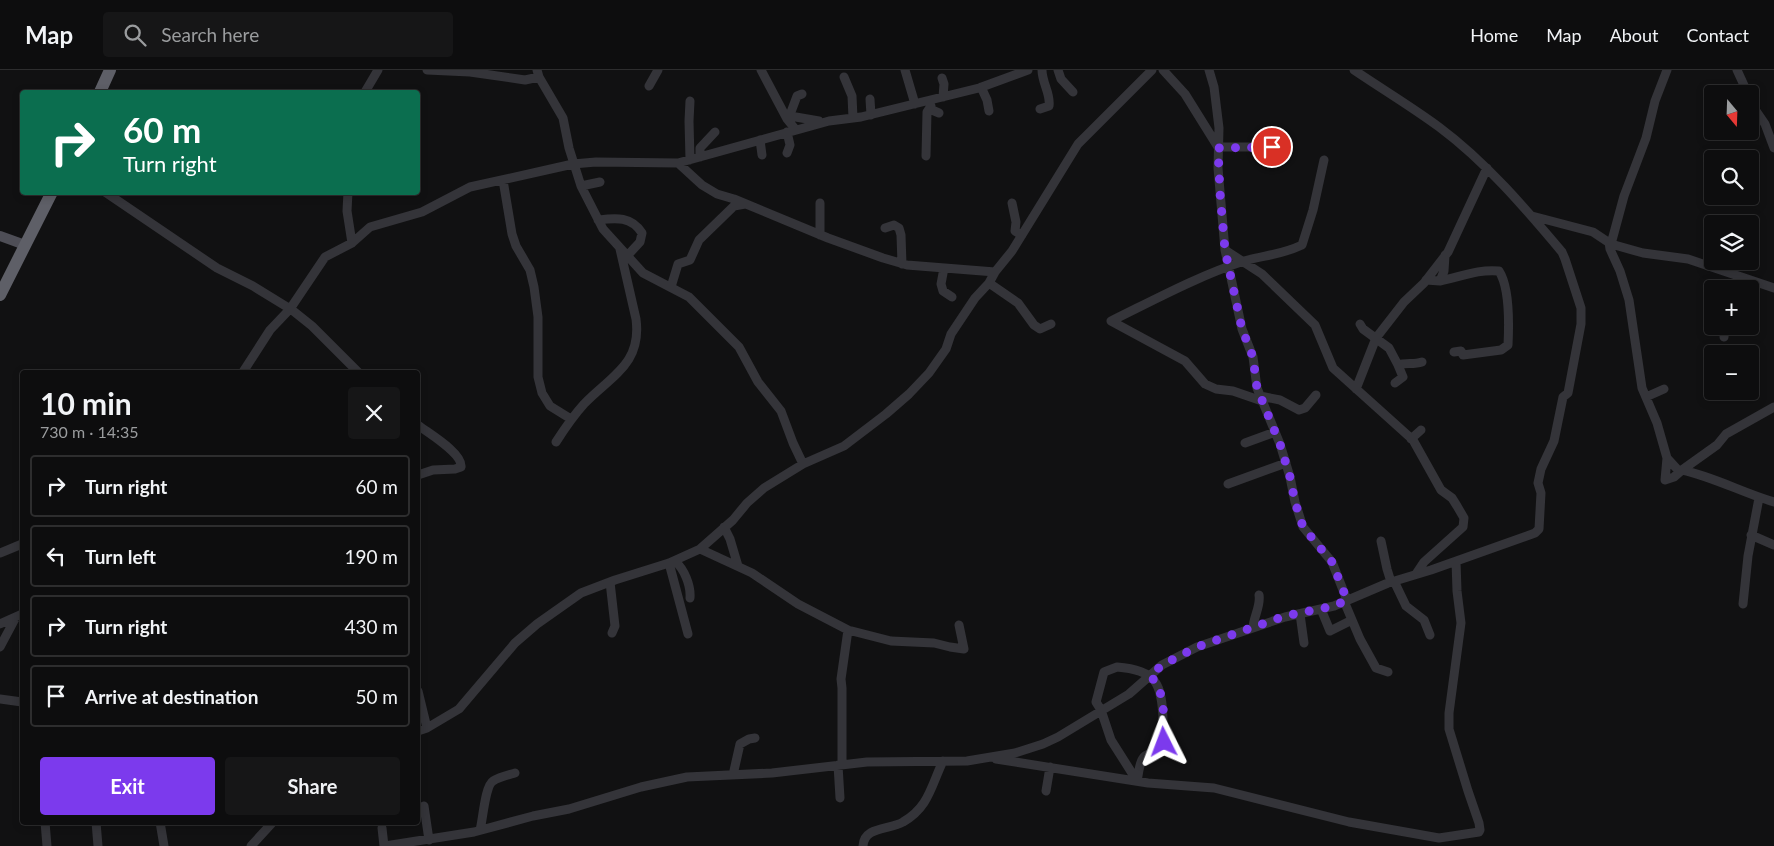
<!DOCTYPE html>
<html lang="en">
<head>
<meta charset="utf-8">
<style>
  :root { --surface:#0d0d0e; --page:#161617; --text:#f1f3f6; --muted:#9a9c9e; --line:#2d2d2e; --accent:#7c3aed }
  body { margin:0; font-family:Lato,sans-serif; background:var(--page); color:var(--text); height:100vh; display:flex; flex-direction:column; font-size:19px; white-space:nowrap }
  * { box-sizing:border-box; margin:0 }
  p { font-size:16px; color:var(--muted) }
  .icon { flex:none; width:28px; height:28px; fill:none; stroke:currentColor; stroke-width:2; stroke-linecap:round; stroke-linejoin:round }
  .map { position:relative; flex:1; overflow:hidden }
  .sheet { position:absolute; left:20px; top:300px; width:400px; height:455px; display:flex; flex-direction:column; background:var(--surface); border-radius:5px; box-shadow:0 2px 8px #0003,0 0 0 1px var(--line) }
  .sheet>* { flex:none }
  .top-card { position:absolute; left:20px; top:20px; width:400px; height:105px; border-radius:5px; box-shadow:0 2px 8px #0003,0 0 0 1px var(--line); background:#0b6e4f; color:#fff; overflow:hidden }
  .needle { width:32px; rotate:161deg }
  .tools { position:absolute; left:1704px; top:15px; display:grid; gap:10px }
  .tools a { display:grid; place-items:center; width:55px; height:55px; border-radius:5px; background:var(--surface); box-shadow:0 2px 8px #0003,0 0 0 1px var(--line); font-size:25px }
  .pin { position:absolute; display:grid; place-items:center; width:42px; height:42px; color:#fff; margin:-21px; border:2px solid #fff; border-radius:50%; box-shadow:0 1px 5px #0007 }
  .me { position:absolute; width:55px; margin:-28px; rotate:357deg; stroke-linejoin:round; filter:drop-shadow(0 0 4px #0008) }
  .turn { display:flex; align-items:center; gap:18px; height:105px; padding:0 20px; font-size:22px }
  .turn .icon { width:65px; height:65px; stroke-width:2.5 }
  .turn b { display:block; font-size:35px; line-height:42px }
  .round { display:grid; place-items:center; flex:none; width:52px; height:52px; border-radius:5px; background:var(--page) }
  .overview { display:flex; align-items:center; justify-content:space-between; height:85px; padding:0 20px }
  h1 { font-size:30px; font-weight:700; line-height:38px }
  .button { display:flex; gap:10px; margin-top:auto; padding:10px 20px }
  .button a { flex:1; height:58px; border-radius:5px; background:var(--accent); color:#fff; font-size:20px; font-weight:700; line-height:58px; text-align:center }
  .button a+a { background:var(--page); color:var(--text) }
  ul { padding:0; list-style:none }
  li { display:flex; align-items:center; gap:15px; height:62px; margin:0 10px 8px; padding:0 10px; border:2px solid var(--line); border-radius:5px }
  li div { flex:1 }
  li b { display:block; font-size:19px }
  li em { font-style:normal }
  header { display:flex; align-items:center; gap:30px; box-sizing:border-box; height:70px; padding:0 25px; background:var(--surface); border-bottom:1px solid var(--line) }
  header strong { font-size:24px }
  nav { display:flex; gap:28px; margin-inline-start:auto; font-size:18px }
  .search { width:350px; height:45px; background:var(--page); display:flex; align-items:center; gap:12px; box-sizing:border-box; padding:0 18px; border-radius:5px; color:var(--muted); font-size:19px }
  .map>svg:first-child { display:block }
  .lines { fill:none; stroke-linecap:round; stroke-linejoin:round }
  .minor { stroke:#343439; stroke-width:9 }
  .major { stroke:#4e4e56; stroke-width:10 }
  .highway { stroke:#5e5f67; stroke-width:12 }
  .route { stroke:#7c3aed; stroke-width:9; stroke-dasharray:0 16.2 }
</style>
</head>
<body>
<header>
<strong>Map</strong>
<div class="search"><svg class="icon" aria-label="search" viewBox="0 0 24 24"><circle cx="10" cy="10" r="6"/><path d="M15 15l6 6"/></svg>Search here</div>
<nav><a>Home</a><a>Map</a><a>About</a><a>Contact</a></nav>
</header>
<div class="map">
<svg width="1774" height="776" viewBox="0 0 1774 776">
  <rect width="100%" height="100%" fill="#111112"/>
  <g class="lines">
    <!-- minor -->
    <path class="minor" d="M427,0L470,2L525,10L539,7
      M537,0L539,7L563,48L569,78L581,116L603,159L643,203L689,227L739,277L758,312L781,341L793,373L803,394
      M761,0L787,49L796,60
      M905,0L915,34
      M1058,0L1061,9L1073,22
      M1163,0L1185,24L1218,77H1286
      M1209,0L1214,17L1219,58L1218,98L1225,180L1242,259L1253,287L1257,318L1280,374L1290,407L1295,432L1303,457L1332,492L1347,530
      M1737,0L1748,24
      M844,7L852,26L853,48
      M942,8L944,14L943,27
      M649,16L658,0
      M981,17L987,30L989,41
      M365,22L378,0
      M1750,28L1754,38L1765,54L1774,78
      M870,29L871,45
      M929,31L932,40L939,43
      M1040,39L1049,36C1051,24 1042,13 1042,0
      M790,46L819,51
      M788,50L797,26L802,24
      M787,62L790,75L787,83
      M760,70L762,85
      M926,86L927,42L931,36
      M700,87V78L715,62
      M690,90L689,51L690,31
      M678,93L702,115L717,124L734,129L828,168L883,188L907,195L995,202
      M503,110L512,164L516,176L530,200L534,217L538,247V307L542,323L550,336L571,349
      M581,116L600,112
      M105,122L217,198L253,216L292,240L312,256L358,302
      M348,122L347,141L352,173
      M820,133V165
      M1012,133L1016,152L1015,161L1022,165
      M1532,146L1593,162L1611,174L1643,183L1688,189L1774,218
      M598,150C616,148 631,146 642,163L640,172L627,186
      M885,158L894,155L899,158L901,165L902,194
      M1609,172L1610,179L1620,201L1629,230L1642,318L1657,353L1667,388L1678,400H1682L1717,375L1726,364L1774,337
      M1611,174L1624,126L1646,68L1655,31L1667,0
      M1225,180L1262,204L1315,255L1333,298L1413,370L1441,420L1452,428L1457,436L1464,448L1463,457L1424,492L1416,504
      M944,198L941,214L943,221L952,227
      M1426,210L1440,211L1444,201L1445,185
      M1440,211C1461,207 1477,199 1499,201C1510,218 1509,255 1508,275L1501,280L1463,285L1461,281L1454,282
      M989,213L1018,233L1034,255L1040,259L1051,254
      M671,217L678,194L690,190L699,170L734,136L745,134
      M1740,219L1745,209
      M1111,251C1154,230 1198,206 1244,191C1265,185 1281,185 1302,175L1313,140L1324,90
      M1111,251L1185,291L1205,314L1216,319L1233,321L1262,331
      M1360,254L1363,259L1389,278L1398,295C1406,292 1413,295 1422,292
      M1724,267L1725,256
      M243,302L270,260L290,239L325,187L352,173L370,157L422,142L470,117L573,94L596,92L678,93L829,51L861,47L979,18L1028,0
      M1395,313L1403,307L1398,295
      M1356,319L1376,268L1404,232L1424,213L1448,182L1487,98
      M1260,326L1280,330L1299,340L1305,338L1316,325
      M1646,327L1664,319
      M418,355C428,363 463,383 461,397L455,399L433,400L418,405
      M1411,369L1421,360
      M556,372C565,358 573,346 584,334C611,306 642,294 636,249L620,179
      M1245,373L1275,362
      M1667,388L1665,410L1674,407L1682,400C1714,407 1743,423 1774,432
      M1228,414L1286,393
      M724,457L730,469L738,496
      M1751,465L1774,475
      M1381,471L1387,499L1391,512
      M700,479L752,503L798,534L848,560L891,571L934,573L950,577L964,579L959,555
      M0,483L22,474
      M675,491C684,499 691,515 690,528
      M669,493L688,564
      M1394,511L1406,536L1424,550L1430,565
      M610,512L615,556L612,563
      M1743,534L1748,486L1759,428
      M1321,539L1330,561L1352,550L1344,531
      M1300,544L1304,573
      M1352,550L1360,569L1376,598L1388,602
      M0,554L22,544
      M1253,557C1254,546 1261,535 1259,525
      M0,577L16,547
      M1117,597C1156,600 1162,613 1163,650C1164,656 1166,667 1164,673C1160,682 1152,681 1145,686C1139,691 1139,703 1137,711L1111,670L1101,640L1096,632L1104,602Z
      M418,621L427,658
      M0,629L22,632
      M418,661L427,658L459,639L515,573L537,554L581,523L615,510L669,493L700,479L733,450L747,433L764,418L803,394L844,376L886,344L909,324L929,303L946,279L951,264L975,228L989,213L995,202L1012,181L1078,74L1152,0
      M996,689L1148,713L1214,718L1349,752L1439,768L1479,762L1480,760L1479,753L1468,721L1449,659V643L1461,553L1457,521L1456,491
      M842,694V618L841,609L848,560
      M838,695L840,728
      M733,705L740,674L749,669L755,668
      M1046,721L1050,697
      M424,736L429,770
      M45,752L47,776
      M96,752L98,776
      M160,752L164,776
      M382,758L384,776
      M480,760C483,749 485,716 493,711C499,707 508,705 515,703
      M251,776L273,752
      M385,776L474,762L533,746L569,739L641,717L687,707L772,703L867,692L967,691L1015,683L1043,674L1058,667L1129,624L1162,595L1197,577L1285,547L1334,536L1388,513L1431,500L1535,463L1539,459L1541,423L1538,413L1541,399L1554,371L1563,327L1568,323L1581,254V238L1565,189L1562,182C1525,138 1486,92 1439,57C1412,37 1382,19 1354,0
      M863,776C864,756 890,760 903,752C929,737 931,716 943,691"/>
    <!-- major -->
    <path class="major" d="M0,166L25,175"/>
    <!-- highway -->
    <path class="highway" d="M100,22L110,0
      M0,225L52,122"/>
  </g>
  <g class="lines">
    <!-- route -->
    <path class="route" d="M1164,672C1163,652 1167,621 1150,606L1162,595L1197,577L1285,546L1334,536L1347,530L1332,492L1303,457L1295,432L1290,407L1280,374L1257,318L1253,287L1242,259L1225,180L1220,123L1218,78L1272,77"/>
  </g>
</svg>
<div class="tools">
<a><svg class="needle" viewBox="-14 -14 28 28"><path d="M0-13l5 13h-10z" fill="#e53935"/><path d="M0 13l5-13h-10z" fill="#9a9c9e"/></svg></a>
<a><svg class="icon" aria-label="search" viewBox="0 0 24 24"><circle cx="10" cy="10" r="6"/><path d="M15 15l6 6"/></svg></a>
<a><svg class="icon" aria-label="layers" viewBox="0 0 24 24"><path d="M12 4l9 5-9 5-9-5zM3 14l9 5 9-5"/></svg></a>
<a>+</a>
<a>−</a>
</div>
<div class="pin" style="left:1272px;top:77px;background:#d93025"><svg class="icon" aria-label="arrive" viewBox="0 0 24 24"><path d="M6 21V4h12l-3 4 3 4H6"/></svg></div>
<svg class="me" style="left:1164px;top:672px" viewBox="-20 -20 40 40"><path d="M0-17L14 15 0 8-14 15z" fill="#7c3aed" stroke="#fff" stroke-width="4"/></svg>
<div class="top-card">
<div class="turn"><svg class="icon" aria-label="right" viewBox="0 0 24 24"><path d="M7 20v-9h11M14 6l5 5-5 5"/></svg><div><b>60 m</b>Turn right</div></div>
</div>
<section class="sheet">
<div class="overview"><div><h1>10 min</h1><p>730 m · 14:35</p></div><a class="round"><svg class="icon" aria-label="close" viewBox="0 0 24 24"><path d="M6 6l12 12M18 6L6 18"/></svg></a></div>
<ul>
<li><svg class="icon" aria-label="right" viewBox="0 0 24 24"><path d="M7 20v-9h11M14 6l5 5-5 5"/></svg><div><b>Turn right</b></div><em>60 m</em></li>
<li><svg class="icon" aria-label="left" viewBox="0 0 24 24"><path d="M17 20v-9H6M10 6l-5 5 5 5"/></svg><div><b>Turn left</b></div><em>190 m</em></li>
<li><svg class="icon" aria-label="right" viewBox="0 0 24 24"><path d="M7 20v-9h11M14 6l5 5-5 5"/></svg><div><b>Turn right</b></div><em>430 m</em></li>
<li><svg class="icon" aria-label="arrive" viewBox="0 0 24 24"><path d="M6 21V4h12l-3 4 3 4H6"/></svg><div><b>Arrive at destination</b></div><em>50 m</em></li>
</ul>
<div class="button"><a>Exit</a><a>Share</a></div>
</section>
</div>
</body>
</html>
